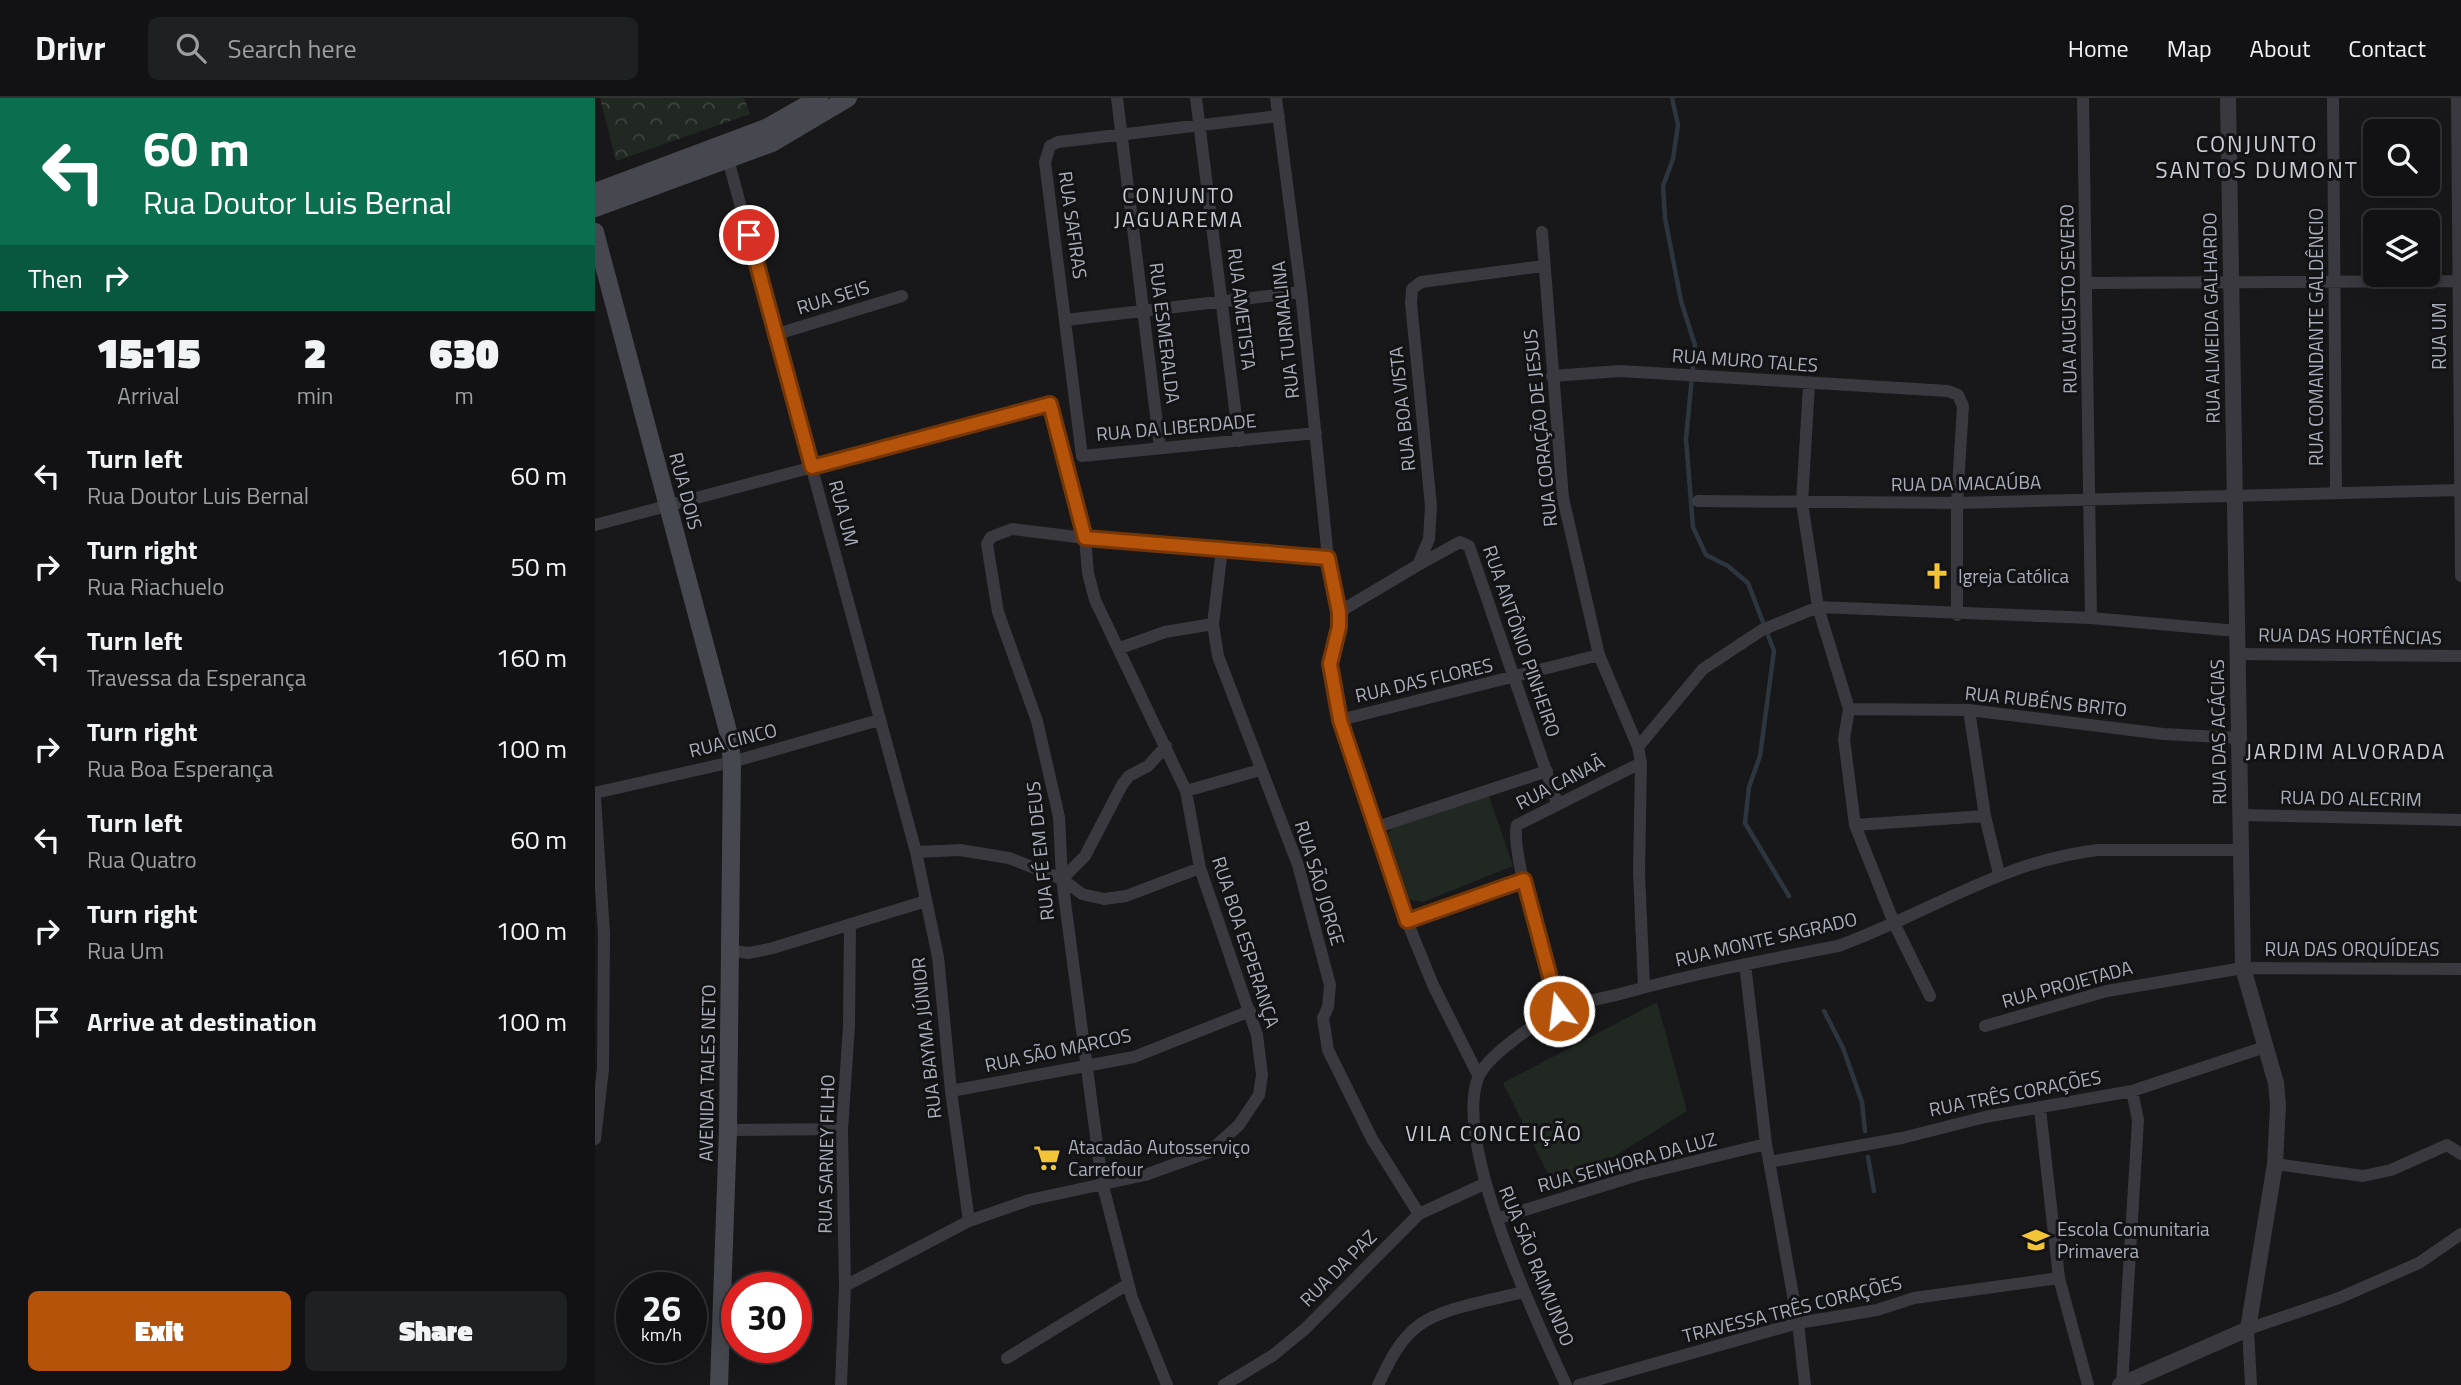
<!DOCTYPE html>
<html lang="en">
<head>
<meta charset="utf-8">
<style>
  :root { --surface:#121214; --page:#1f2022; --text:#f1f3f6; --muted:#9c9ea0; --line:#313234; --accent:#b45309 }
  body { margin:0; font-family:"Titillium Web",sans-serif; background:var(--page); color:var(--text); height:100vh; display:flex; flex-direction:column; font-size:26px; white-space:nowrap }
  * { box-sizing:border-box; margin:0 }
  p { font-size:23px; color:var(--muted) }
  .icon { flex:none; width:38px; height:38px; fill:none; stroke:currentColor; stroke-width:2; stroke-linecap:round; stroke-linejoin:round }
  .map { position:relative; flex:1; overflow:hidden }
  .panel { display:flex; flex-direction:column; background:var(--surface); width:595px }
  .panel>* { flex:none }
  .guide { background:#0b6e4f; color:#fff; overflow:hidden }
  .fabs { position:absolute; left:1768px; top:21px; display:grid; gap:14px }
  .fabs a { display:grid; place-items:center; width:77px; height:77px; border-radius:10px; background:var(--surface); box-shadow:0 4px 18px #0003,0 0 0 2px var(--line); font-size:35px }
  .speed { position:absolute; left:21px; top:1174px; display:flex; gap:14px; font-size:35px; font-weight:700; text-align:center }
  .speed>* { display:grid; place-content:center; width:91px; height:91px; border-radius:50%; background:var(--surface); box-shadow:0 4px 18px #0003,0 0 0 2px var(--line); line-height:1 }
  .speed small { font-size:18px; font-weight:400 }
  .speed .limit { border:10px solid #d22; background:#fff; color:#111 }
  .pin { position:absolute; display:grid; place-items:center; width:60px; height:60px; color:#fff; margin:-30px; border:4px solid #fff; border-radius:50%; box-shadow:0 2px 7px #0007 }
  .me { position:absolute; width:77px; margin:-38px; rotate:345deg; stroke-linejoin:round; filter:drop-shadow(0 0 5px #0008) }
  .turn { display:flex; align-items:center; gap:24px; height:147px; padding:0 28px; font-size:32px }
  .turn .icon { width:91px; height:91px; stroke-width:2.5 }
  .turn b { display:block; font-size:49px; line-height:60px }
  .then { display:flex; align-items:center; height:66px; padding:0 28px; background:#0003; gap:14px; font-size:26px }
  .eta { display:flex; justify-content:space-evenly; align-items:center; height:119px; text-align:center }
  .eta b { font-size:42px; font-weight:800; line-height:49px }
  .cta { display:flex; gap:14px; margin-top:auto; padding:14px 28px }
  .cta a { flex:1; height:80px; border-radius:10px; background:var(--accent); color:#fff; font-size:28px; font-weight:800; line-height:80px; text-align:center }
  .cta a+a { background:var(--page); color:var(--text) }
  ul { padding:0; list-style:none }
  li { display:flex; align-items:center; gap:21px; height:91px; padding:0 28px }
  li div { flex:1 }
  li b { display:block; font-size:26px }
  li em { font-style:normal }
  header { display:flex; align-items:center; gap:42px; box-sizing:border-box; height:98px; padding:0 35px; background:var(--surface); border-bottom:2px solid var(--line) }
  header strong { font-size:33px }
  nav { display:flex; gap:38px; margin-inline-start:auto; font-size:24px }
  .search { width:490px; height:63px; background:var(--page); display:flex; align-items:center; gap:18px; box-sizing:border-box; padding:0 24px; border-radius:10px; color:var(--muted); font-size:26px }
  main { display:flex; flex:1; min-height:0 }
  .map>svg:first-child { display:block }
  .green { fill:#202821 }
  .forest { fill:url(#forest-crowns) }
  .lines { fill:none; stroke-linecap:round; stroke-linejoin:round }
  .stream { stroke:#2d353e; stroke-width:4.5 }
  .minor { stroke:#39393f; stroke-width:12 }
  .tertiary { stroke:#39393f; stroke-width:16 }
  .secondary { stroke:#47484f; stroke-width:18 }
  .route-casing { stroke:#753606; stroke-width:18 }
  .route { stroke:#b45309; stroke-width:12 }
  .labels { text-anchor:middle; stroke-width:6; stroke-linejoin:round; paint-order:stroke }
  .street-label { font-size:19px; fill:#aaadba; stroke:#131315 }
  .poi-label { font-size:19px; fill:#aaadba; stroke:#131315; text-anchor:start }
  .neighbourhood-label { font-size:21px; letter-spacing:2px; fill:#cbcdd6; stroke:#131315 }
  .quarter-label { font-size:23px; letter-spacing:2px; fill:#cbcdd6; stroke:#131315 }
</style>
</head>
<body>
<header>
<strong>Drivr</strong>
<div class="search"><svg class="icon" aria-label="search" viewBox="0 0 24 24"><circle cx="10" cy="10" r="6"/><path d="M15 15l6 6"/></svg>Search here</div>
<nav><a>Home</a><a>Map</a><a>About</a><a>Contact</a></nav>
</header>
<main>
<section class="panel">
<div class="guide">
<div class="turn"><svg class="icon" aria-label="left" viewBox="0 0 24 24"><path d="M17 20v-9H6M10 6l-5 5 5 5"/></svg><div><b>60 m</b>Rua Doutor Luis Bernal</div></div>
<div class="then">Then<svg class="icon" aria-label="right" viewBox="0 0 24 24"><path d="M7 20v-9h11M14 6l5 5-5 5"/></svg></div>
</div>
<div class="eta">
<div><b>15:15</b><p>Arrival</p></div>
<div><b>2</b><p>min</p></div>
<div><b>630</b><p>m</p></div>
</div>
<ul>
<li><svg class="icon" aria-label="left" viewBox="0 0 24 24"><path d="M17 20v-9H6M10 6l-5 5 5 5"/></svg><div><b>Turn left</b><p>Rua Doutor Luis Bernal</p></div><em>60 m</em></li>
<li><svg class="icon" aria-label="right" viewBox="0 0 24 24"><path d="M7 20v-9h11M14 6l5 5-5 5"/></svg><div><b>Turn right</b><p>Rua Riachuelo</p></div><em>50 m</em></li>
<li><svg class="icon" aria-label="left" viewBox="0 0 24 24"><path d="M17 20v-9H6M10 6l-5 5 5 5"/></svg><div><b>Turn left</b><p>Travessa da Esperança</p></div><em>160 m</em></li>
<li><svg class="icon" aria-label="right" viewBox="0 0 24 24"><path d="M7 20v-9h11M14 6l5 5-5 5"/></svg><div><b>Turn right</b><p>Rua Boa Esperança</p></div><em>100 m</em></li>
<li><svg class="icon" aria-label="left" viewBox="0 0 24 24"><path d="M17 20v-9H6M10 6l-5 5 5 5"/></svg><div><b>Turn left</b><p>Rua Quatro</p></div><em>60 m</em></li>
<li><svg class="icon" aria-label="right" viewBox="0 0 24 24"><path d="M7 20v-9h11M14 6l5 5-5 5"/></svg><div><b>Turn right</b><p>Rua Um</p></div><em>100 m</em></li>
<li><svg class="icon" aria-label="arrive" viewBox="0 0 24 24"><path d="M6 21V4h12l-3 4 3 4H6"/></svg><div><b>Arrive at destination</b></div><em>100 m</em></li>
</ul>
<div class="cta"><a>Exit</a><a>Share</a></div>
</section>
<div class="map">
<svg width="1866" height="1287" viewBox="0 0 1866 1287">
  <defs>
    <pattern id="forest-crowns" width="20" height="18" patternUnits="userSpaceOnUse" patternTransform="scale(1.75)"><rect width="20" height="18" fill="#202821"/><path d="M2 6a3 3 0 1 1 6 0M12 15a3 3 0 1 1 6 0" fill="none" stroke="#3e443f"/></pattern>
  </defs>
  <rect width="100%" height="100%" fill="#18181a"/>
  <!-- green -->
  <path class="green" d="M894,698L918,768L828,804L814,802L792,738L797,729Z
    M1062,904L1092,1013L962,1094L908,985Z"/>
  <!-- forest -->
  <path class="forest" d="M5,0H149L155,16L21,63Z"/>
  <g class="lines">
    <!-- stream -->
    <path class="stream" d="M1077,0L1083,27L1078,61L1068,88L1070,120L1086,203L1100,247L1091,341L1098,429L1111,457L1133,468L1153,485L1179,553L1165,658L1154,689L1150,725L1194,798
      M1229,913L1248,950L1267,1004L1270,1033
      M1273,1059L1279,1093"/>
    <!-- minor -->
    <path class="minor" d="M522,0L565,350
      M601,0L644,343
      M681,0L706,194L733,460L744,514V529L735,567L745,622L807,811L838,887L883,977
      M1488,0L1496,520
      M1738,0L1741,394
      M1862,0L1866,478
      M684,18L463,44L455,48L450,64L487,358L721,335
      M131,54L321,754L343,859L356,993L374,1123
      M947,134L968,400L1004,557L1043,649L1046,665L1044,775L1049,889
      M1492,185L1863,183
      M471,222L706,194
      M179,237L307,198
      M957,278L1025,273L1353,293L1363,297L1368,308L1362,405V517
      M1214,286L1207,405L1223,509L1254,611L1249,641L1260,727L1299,825L1335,898
      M1103,403L1362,405L1866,392
      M0,427L455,306L490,440L493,475L500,502L591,693L605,770L662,937L667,977L664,997L644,1027L614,1054L550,1077L434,1102L374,1123L250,1188
      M627,451L618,526L623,558L703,767L735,887L733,909L728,920L733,952L777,1041L824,1116
      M823,467L865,444L874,448L962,705
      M744,514L823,467L834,441L836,408L816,205L817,191L826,184L948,168
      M525,550L570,534L618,526
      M1643,556L1866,558
      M1254,611L1374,612L1568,636L1644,640
      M1374,612L1390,718L1404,776
      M745,622L1004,557
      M1043,649L1108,571L1167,532L1223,509L1496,520L1642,533
      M591,693L665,672
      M0,695L137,664L284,622
      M0,700L9,835L8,971L0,1041
      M1645,717L1866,722
      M1260,727L1390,718
      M779,730L952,673
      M321,754L365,752L414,760L467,781L487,796L509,801L531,798L605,770
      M467,781L490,758L527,687L534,678L553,668L571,648
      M812,823L929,782
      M136,853L154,855L178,850L331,803
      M1150,866L1171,1046L1203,1225L1210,1287
      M964,913C955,880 914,752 922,727L1046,665
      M1390,928L1512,893L1648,870L1866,871
      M356,993L539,959L655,913
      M1445,1011L1464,1180L1493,1287
      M133,1032L247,1031
      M1174,1064L1307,1040L1390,1019L1537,993L1670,949
      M1680,1066L1768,1078L1796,1072L1852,1047L1866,1056
      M904,1120L1043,1077L1171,1046
      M412,1260L533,1186
      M246,1287L250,1188L247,1031L254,928L255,826
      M572,1287L537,1200L507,1084L467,781L464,719L442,623L403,514L392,446L396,439L417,431L490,440L733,460
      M629,1287L677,1258L710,1231L824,1116L889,1086
      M783,1287C793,1266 804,1242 823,1228C847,1209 899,1202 928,1194
      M971,1287C941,1223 858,1046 883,980C890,959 943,923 964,913C982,904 1005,901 1025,896C1097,876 1170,862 1243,848C1332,816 1406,763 1503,752H1646
      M984,1287L1203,1225L1282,1212L1319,1200L1464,1180
      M1527,1287L1543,1022L1537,993
      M1656,1287L1653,1231L1744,1200L1824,1165L1866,1136"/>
    <!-- tertiary -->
    <path class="tertiary" d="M1525,1287L1653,1231L1680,1066L1683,1007L1681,985L1648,870L1633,0"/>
    <!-- secondary -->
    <path class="secondary" d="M0,94L171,30L224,0
      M0,110L177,45L253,0
      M0,134L134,637L137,664L133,1032L124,1287"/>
  </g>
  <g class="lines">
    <defs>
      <path id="route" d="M154,137L217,369L455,306L490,440L733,460L744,514V529L735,566L745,622L812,823L929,782L964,913"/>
    </defs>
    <!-- route casing -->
    <use href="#route" class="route-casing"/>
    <!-- route -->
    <use href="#route" class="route"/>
  </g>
  <!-- icons -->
  <defs>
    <symbol id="church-bare" viewBox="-9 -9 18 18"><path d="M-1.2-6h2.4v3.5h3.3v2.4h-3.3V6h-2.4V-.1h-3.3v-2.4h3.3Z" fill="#f3c437" stroke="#131315" stroke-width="2.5" paint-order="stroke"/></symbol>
    <symbol id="supermarket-bare" viewBox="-9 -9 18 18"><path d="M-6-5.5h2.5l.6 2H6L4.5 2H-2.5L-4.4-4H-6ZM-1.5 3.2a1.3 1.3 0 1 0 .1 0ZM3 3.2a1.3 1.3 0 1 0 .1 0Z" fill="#f3c437" stroke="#131315" stroke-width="2.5" paint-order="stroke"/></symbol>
    <symbol id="school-bare" viewBox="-9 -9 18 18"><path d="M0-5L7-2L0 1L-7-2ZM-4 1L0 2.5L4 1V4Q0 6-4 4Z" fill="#f3c437" stroke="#131315" stroke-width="2.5" paint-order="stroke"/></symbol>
  </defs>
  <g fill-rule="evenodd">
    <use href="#church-bare" x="1323" y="459" width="38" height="38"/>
    <use href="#supermarket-bare" x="433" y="1041" width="38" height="38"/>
    <use href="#school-bare" x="1422" y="1123" width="38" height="38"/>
  </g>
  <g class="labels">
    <!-- street labels -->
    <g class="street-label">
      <text transform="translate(478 127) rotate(82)" y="7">RUA SAFIRAS</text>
      <text transform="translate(238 199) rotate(-17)" y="7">RUA SEIS</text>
      <text transform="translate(1473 201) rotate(-91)" y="7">RUA AUGUSTO SEVERO</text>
      <text transform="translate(647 211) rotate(83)" y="7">RUA AMETISTA</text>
      <text transform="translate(1616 220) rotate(-91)" y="7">RUA ALMEIDA GALHARDO</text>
      <text transform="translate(690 232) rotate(-96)" y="7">RUA TURMALINA</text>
      <text transform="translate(570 235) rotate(83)" y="7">RUA ESMERALDA</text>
      <text transform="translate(1844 238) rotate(-90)" y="7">RUA UM</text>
      <text transform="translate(1721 239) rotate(-90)" y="7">RUA COMANDANTE GALDÊNCIO</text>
      <text transform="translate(1150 262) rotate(4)" y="7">RUA MURO TALES</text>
      <text transform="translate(807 311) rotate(-96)" y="7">RUA BOA VISTA</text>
      <text transform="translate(581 329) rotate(-5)" y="7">RUA DA LIBERDADE</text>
      <text transform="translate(945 330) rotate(-96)" y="7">RUA CORAÇÃO DE JESUS</text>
      <text transform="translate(1371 385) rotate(-1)" y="7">RUA DA MACAÚBA</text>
      <text transform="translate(91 393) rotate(75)" y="7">RUA DOIS</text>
      <text transform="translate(249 415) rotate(75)" y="7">RUA UM</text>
      <text transform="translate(1755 538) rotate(1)" y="7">RUA DAS HORTÊNCIAS</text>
      <text transform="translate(927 543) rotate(71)" y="7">RUA ANTÔNIO PINHEIRO</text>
      <text transform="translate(829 582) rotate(-13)" y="7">RUA DAS FLORES</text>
      <text transform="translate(1451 603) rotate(6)" y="7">RUA RUBÉNS BRITO</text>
      <text transform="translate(1623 634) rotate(-91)" y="7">RUA DAS ACÁCIAS</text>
      <text transform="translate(138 642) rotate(-14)" y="7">RUA CINCO</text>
      <text transform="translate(965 684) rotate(-27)" y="7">RUA CANAÃ</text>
      <text transform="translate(1756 700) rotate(1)" y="7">RUA DO ALECRIM</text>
      <text transform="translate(445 753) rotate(-96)" y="7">RUA FÉ EM DEUS</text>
      <text transform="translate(725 785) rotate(73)" y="7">RUA SÃO JORGE</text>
      <text transform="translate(1171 841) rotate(-13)" y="7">RUA MONTE SAGRADO</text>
      <text transform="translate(651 844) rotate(72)" y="7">RUA BOA ESPERANÇA</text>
      <text x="1757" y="858">RUA DAS ORQUÍDEAS</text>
      <text transform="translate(1472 886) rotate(-15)" y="7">RUA PROJETADA</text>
      <text transform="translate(331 940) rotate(-96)" y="7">RUA BAYMA JÚNIOR</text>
      <text transform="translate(463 952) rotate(-12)" y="7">RUA SÃO MARCOS</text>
      <text transform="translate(112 975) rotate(-89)" y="7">AVENIDA TALES NETO</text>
      <text transform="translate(1420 995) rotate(-11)" y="7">RUA TRÊS CORAÇÕES</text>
      <text transform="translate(231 1056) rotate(-89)" y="7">RUA SARNEY FILHO</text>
      <text transform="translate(1032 1064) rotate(-15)" y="7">RUA SENHORA DA LUZ</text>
      <text transform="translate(942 1168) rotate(68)" y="7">RUA SÃO RAIMUNDO</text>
      <text transform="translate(743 1170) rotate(-45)" y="7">RUA DA PAZ</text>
      <text transform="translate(1197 1211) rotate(-14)" y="7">TRAVESSA TRÊS CORAÇÕES</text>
    </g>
    <!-- poi labels -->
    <g class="poi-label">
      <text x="1363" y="485">Igreja Católica</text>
      <text x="473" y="1056">Atacadão Autosserviço<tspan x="473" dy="22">Carrefour</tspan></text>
      <text x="1462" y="1138">Escola Comunitaria<tspan x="1462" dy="22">Primavera</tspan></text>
    </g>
    <!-- neighbourhood labels -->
    <g class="neighbourhood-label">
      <text x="584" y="105">CONJUNTO<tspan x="584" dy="24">JAGUAREMA</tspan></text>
      <text x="1751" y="661">JARDIM ALVORADA</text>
      <text x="899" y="1043">VILA CONCEIÇÃO</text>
    </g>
    <!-- quarter labels -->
    <g class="quarter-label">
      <text x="1662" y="54">CONJUNTO<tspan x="1662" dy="26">SANTOS DUMONT</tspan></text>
    </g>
  </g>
</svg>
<div class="fabs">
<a><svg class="icon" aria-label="search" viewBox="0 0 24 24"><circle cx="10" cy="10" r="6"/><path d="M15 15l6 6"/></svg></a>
<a><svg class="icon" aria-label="layers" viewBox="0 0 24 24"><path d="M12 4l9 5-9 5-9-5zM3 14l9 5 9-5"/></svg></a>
</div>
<div class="speed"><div>26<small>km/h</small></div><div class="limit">30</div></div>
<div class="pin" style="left:154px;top:137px;background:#d93025"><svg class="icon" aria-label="arrive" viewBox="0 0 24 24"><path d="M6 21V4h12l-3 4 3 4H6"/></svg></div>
<svg class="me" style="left:964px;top:913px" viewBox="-20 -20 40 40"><circle r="17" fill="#b45309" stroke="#fff" stroke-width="3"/><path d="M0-11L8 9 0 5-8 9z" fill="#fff"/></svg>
</div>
</main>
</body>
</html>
